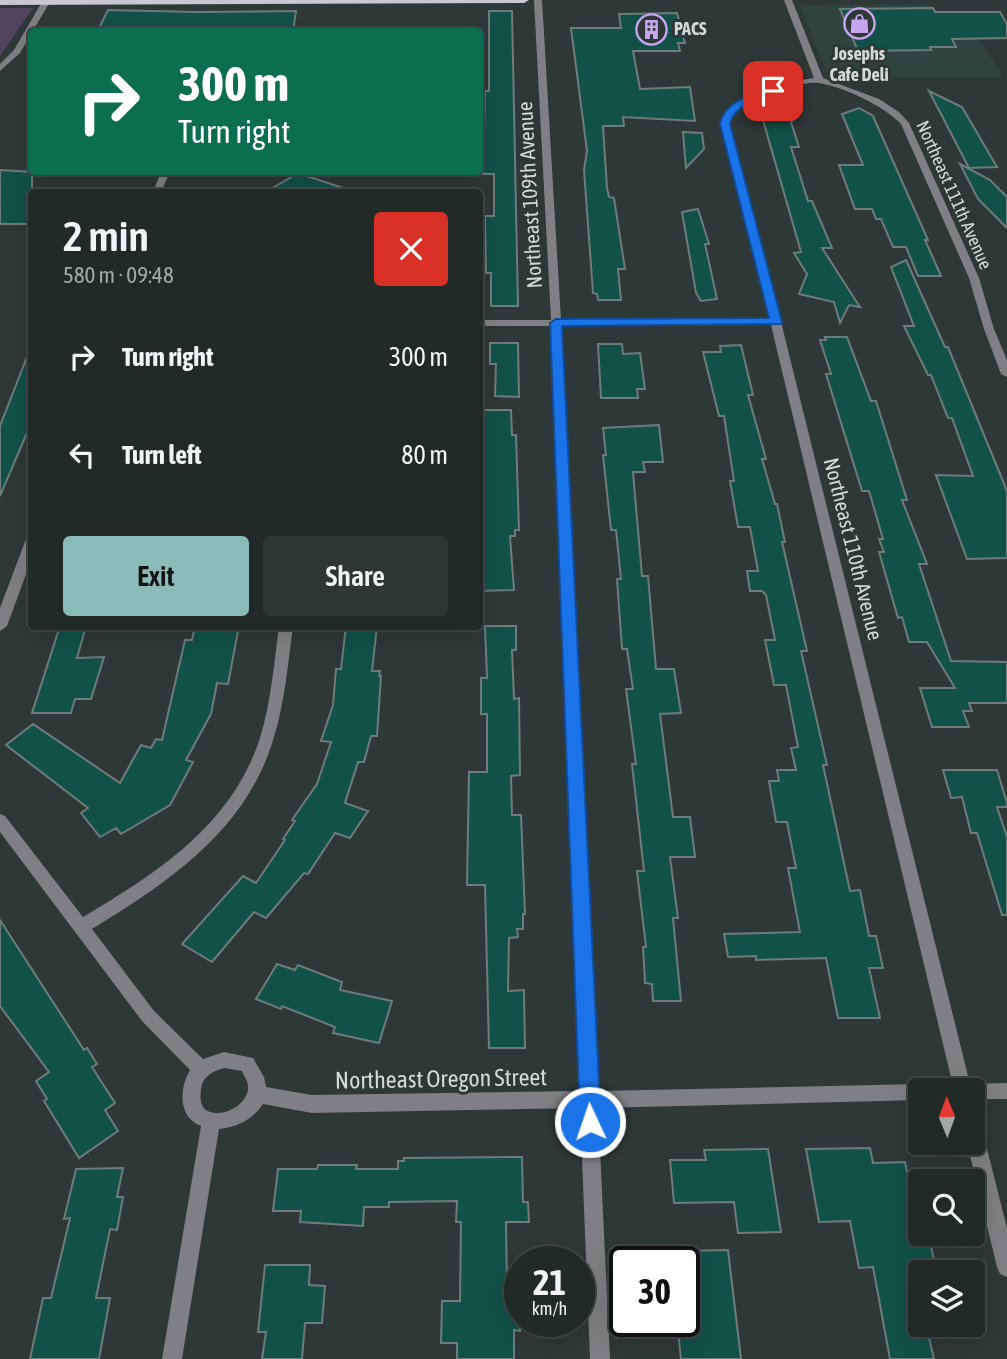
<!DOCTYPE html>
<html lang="en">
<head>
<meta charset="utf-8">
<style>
  :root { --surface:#222a28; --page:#2e3634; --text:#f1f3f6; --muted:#a2a7a8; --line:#3f4645; --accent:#8bbbb9 }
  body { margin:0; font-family:"Asap Condensed",sans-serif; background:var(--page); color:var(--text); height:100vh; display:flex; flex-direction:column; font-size:26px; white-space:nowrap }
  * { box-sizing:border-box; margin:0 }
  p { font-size:23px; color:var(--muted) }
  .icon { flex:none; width:38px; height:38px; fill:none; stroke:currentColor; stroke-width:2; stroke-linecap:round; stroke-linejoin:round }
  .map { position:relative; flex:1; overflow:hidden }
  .panel { position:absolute; left:28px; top:189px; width:455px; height:441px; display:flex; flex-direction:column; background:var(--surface); border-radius:7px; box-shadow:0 7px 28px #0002,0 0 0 2px var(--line) }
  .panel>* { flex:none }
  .guide { position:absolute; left:28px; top:28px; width:455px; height:147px; border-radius:7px; box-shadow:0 7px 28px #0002,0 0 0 2px var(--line); background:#0b6e4f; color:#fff; overflow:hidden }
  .needle { width:46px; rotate:359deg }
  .tools { position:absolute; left:908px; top:1078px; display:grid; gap:14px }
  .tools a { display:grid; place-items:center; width:77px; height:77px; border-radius:7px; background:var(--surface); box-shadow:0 7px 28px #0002,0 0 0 2px var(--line); font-size:35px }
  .speed { position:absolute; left:504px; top:1246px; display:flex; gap:14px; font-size:35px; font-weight:700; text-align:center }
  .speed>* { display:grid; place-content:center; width:91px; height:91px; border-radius:50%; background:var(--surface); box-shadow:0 7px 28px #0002,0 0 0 2px var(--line); line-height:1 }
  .speed small { font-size:18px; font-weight:400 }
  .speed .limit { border:4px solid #111; border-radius:10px; background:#fff; color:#111 }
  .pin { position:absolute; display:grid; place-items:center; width:60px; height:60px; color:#fff; margin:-30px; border-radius:14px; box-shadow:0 4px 10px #0006 }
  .me { position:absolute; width:77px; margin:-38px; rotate:357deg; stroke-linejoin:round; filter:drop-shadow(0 0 5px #0008) }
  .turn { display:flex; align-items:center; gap:24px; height:147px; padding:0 35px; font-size:32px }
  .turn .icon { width:91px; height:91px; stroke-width:2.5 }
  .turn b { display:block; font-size:49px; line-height:60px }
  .round { display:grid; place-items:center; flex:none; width:74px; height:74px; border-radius:7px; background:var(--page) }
  .headline { display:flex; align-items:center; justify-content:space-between; height:119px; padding:0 35px }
  h1 { font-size:42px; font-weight:600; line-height:52px }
  .cta { display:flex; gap:14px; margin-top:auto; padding:14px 35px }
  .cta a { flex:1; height:80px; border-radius:7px; background:var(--accent); color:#111; font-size:28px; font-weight:600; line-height:80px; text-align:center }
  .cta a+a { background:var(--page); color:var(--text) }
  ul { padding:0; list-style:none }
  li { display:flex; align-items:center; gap:21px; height:98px; padding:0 35px }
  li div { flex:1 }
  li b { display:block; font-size:26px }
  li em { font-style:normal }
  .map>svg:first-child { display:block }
  .built { fill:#31433f }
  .green { fill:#50445f }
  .building { fill:#125148; stroke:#6f7b78; stroke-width:2 }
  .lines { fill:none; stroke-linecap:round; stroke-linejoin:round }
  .minor { fill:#807f83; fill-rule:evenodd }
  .primary { fill:#cac7cf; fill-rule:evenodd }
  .route { fill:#1a73e8; stroke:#114b97; stroke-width:2 }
  .labels { text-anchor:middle; stroke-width:6; stroke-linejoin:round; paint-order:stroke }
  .far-poi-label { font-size:18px; font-weight:bold; fill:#d3d9d7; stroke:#2e3836; text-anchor:start }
  .far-street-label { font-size:18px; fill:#d3d9d7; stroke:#2e3836 }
  .street-label { font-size:21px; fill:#d3d9d7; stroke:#2e3836 }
  .near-street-label { font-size:24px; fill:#d3d9d7; stroke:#2e3836 }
</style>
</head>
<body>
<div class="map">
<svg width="1007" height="1359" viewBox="0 0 1007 1359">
  <rect width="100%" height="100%" fill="#2e3836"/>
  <!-- built -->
  <path class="built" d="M931,4L954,39L980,40L1003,77H902L839,82L826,71L800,5Z"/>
  <!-- green -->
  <path class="green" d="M0,8H33L0,56Z"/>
  <!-- building -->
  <path class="building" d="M933,8L935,12H1000L1007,24V38L952,39L956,47H930L931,50L858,51L840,9Z
    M108,10L195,12L296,11L293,32H97Z
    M489,11H512L518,306H491V273H486L485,216H494V174H483L485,91H489Z
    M677,13L685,43H678L680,51H633L640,89L690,87L695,121L623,117L624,126H603L607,188L609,197L614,198L625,269H618L621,300H598L597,294L593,293L584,170L587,151L571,28H621L619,14Z
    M929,91L962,107L997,167L969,168Z
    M778,105L802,111L791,122L799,147H791L808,201H812L832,248H822L860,307L849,305L840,323L834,302L799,294L807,274L794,253L801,252L763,120Z
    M859,108L873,116L928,240H925L941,276H918L906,247H893L881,219H876L872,209H855L839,165H863L842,114Z
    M683,132L702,133L704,149L686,168Z
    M960,164L990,180L1007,197V228L978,199Z
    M0,170L32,172V215L27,224H0Z
    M298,173L346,189V192H266Z
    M698,209L709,244H705L717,299L701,301L696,293L682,212Z
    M906,260L945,347H948L1007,491V558L967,559L936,475L973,476L952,418H948L931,375H928L904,326H914L891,267Z
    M825,337H847L871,401H876L907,500H902L927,564H919L951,661L1007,662V703H969L972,711H963L969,727H932L920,688H955L927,642H909L902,617L898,618L879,552H884L879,539H883L869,491H862L826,374H831L820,340H826Z
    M490,343H518L519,397L495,396L496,364H490Z
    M32,344V421L0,496V426Z
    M598,344H622L623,354L640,353L645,389H637L638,398H601Z
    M741,345L753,395H748L766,459H762L775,504H777L785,542H782L807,651H801L827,765H823L850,891L860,890L869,936H876L883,968H869L880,1018H838L826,958L756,960V956L728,957L724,934L800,932L788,868H796L787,822H776L769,781H779L777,770H796L791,748L798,747L786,685H774L765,640H775L766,595L762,591H750L747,571H758L750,527H738L730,481H734L724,416H719L703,352H721L720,346Z
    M484,410H511L512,435H516L519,530H515V536H510L514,590L480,591V433H484Z
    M659,425L663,462H643L645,472H633L642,576H648L656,669H674L681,713L660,714L673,817H690L695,857H670L678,918H673L681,1001H653L652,984L645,983L643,947H646L637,871H644L632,764H636L626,689H633L627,649H622L617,579H621L616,530H611L603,455H606L603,428Z
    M60,626H86L77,658L104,657L91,699H75L71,713H32Z
    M195,626H239L228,684L217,683L211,714L186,760L193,762L170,805L121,834L116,828L100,837L81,813L88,808L6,745L33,724L120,783L141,745L151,748L156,739L162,740L185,640H192Z
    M346,626H377L372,671H380L379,676H381L377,736H371L364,762H358L345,803L368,811L350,838L335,833L308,874L304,873L266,918L254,912L212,962L182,944L243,876L256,883L285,840L283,839L295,821L292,820L317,784L331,742L321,741L333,705L336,669H341Z
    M485,626H516V650H512L514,699L519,698L520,775L511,776L512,815H521L525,914H523V929H517L518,937L509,938L508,991L524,990L525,1048H489L485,885H467L469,772H487V714H481V678H487Z
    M943,770H997L1007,803V807H997L1007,837V915H1002L977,833H971L962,797L951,798Z
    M0,920L84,1050L87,1048L97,1064L92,1067L115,1103L105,1110L118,1131L79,1158L44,1101L47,1099L36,1081L49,1072L0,1006Z
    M277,964L295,970L298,965L342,982L340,990L392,1001L379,1043L333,1033L335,1027L282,1006L281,1009L256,999Z
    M870,1148L873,1163L905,1162L920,1234H928L937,1272H920V1325H926L934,1359H890L873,1267L859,1268L850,1221L819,1222L806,1149Z
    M768,1149L781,1232L738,1233L734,1202L674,1203L670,1160H706L704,1150Z
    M522,1157L523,1202H528L529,1222H506L507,1294L520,1293V1331L514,1330V1359H457V1343H441L442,1301H460L461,1222H456L457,1201L389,1202V1207H364L363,1226L300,1222L301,1211H273L278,1169H317L318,1165H357L356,1169H398V1161H404V1158Z
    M123,1168L117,1197H123L117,1230L110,1229L96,1298H110L99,1359H30L43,1298H51L70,1218L64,1219L76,1169Z
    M728,1250L741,1359H681L677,1321H684V1251Z
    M265,1265H310L309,1285L325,1286L322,1323H305L302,1359H262L266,1332H258Z"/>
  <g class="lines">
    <!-- minor -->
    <path class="minor" d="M43,0H51L20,53L0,71V64L14,50Z
      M534,0H542L561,320L770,319L721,124C737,90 781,84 814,78L784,0H792L823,78L879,99L899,112L909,123L979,278L994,329L1007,360V377L1001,374L984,329L969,278L901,124C884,106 844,87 819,83C803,80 756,97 742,107C736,112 733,117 729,124L781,322L970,1084L1007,1083V1099H973V1090H954L771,325L561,326L598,1091L920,1084L926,1086L928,1090H920V1100L598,1108L610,1359H590L580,1108L312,1113L263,1104C252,1120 238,1127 219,1129L182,1359H162L201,1126C178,1117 179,1089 190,1070L142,1021L0,832V814L5,816L83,917C157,873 232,825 260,738C271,702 274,664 279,626H293C288,663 285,701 274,737C247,830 170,881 92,929L154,1011L203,1059L224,1052L253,1058L264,1077L266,1087L312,1095L580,1091L551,326H480V320H551ZM224,1068L242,1071C244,1076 248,1081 248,1086C250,1104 222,1120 206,1110C200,1105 200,1097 201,1089C202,1077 213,1071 224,1068Z
      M161,172H170L161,192H153Z
      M32,535V558L7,626L0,631V608L26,539Z
      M973,1120L979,1123L982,1129L1007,1228V1277L1000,1274L997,1267L967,1143H973Z"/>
    <!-- primary -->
    <path class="primary" d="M0,0H529L524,3L0,5Z"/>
  </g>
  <!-- route -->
  <path class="route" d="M773,88L778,91L776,93C759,100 734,104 730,124L782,322L781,324L562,326L601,1122L598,1129L590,1132L583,1129L580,1122L550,323L556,319L769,318L720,124C725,100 752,95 773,88Z"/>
  <!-- icons -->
  <defs>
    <symbol id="shop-ring" viewBox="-11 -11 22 22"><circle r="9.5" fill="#2e3836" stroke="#c7a6ef" stroke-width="1.5"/><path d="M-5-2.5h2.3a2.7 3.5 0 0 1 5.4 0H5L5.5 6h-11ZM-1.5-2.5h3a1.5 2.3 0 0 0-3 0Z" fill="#c7a6ef"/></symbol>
    <symbol id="building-ring" viewBox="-11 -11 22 22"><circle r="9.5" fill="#2e3836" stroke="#c7a6ef" stroke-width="1.5"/><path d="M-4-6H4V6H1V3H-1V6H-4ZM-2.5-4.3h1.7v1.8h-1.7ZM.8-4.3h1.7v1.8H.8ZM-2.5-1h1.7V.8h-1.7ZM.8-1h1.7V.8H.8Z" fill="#c7a6ef"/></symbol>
  </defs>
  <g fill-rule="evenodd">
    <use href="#shop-ring" x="842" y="6" width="35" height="35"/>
    <use href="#building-ring" x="634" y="12" width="35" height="35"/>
  </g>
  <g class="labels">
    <!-- far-poi labels -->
    <g class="far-poi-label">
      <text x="674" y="35">PACS</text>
      <text x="859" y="60" text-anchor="middle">Josephs<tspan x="859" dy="21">Cafe Deli</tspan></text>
    </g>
    <!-- far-street labels -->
    <g class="far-street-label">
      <text transform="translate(954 195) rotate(66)" y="6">Northeast 111th Avenue</text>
    </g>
    <!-- street labels -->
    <g class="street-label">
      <text transform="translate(530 195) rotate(-93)" y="7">Northeast 109th Avenue</text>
      <text transform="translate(853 549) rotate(76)" y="7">Northeast 110th Avenue</text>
    </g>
    <!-- near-street labels -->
    <g class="near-street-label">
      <text transform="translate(441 1079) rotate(-1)" y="8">Northeast Oregon Street</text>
    </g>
  </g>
</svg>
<div class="tools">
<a><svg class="needle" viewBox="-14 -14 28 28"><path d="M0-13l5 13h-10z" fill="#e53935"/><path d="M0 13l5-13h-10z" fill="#a2a7a8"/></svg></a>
<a><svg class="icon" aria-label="search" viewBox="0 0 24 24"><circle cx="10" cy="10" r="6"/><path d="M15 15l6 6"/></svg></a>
<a><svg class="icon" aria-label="layers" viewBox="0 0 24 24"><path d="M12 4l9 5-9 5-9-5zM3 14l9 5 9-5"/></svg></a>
</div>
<div class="speed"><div>21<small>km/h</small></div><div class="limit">30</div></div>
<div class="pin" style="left:773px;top:91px;background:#d93025"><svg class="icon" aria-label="arrive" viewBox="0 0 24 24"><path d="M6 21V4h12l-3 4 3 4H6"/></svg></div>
<svg class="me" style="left:590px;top:1122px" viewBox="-20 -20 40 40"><circle r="17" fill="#1a73e8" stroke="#fff" stroke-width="3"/><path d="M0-11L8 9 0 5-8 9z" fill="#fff"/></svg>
<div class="guide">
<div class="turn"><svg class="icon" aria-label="right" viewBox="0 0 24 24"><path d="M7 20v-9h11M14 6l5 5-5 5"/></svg><div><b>300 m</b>Turn right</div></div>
</div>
<section class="panel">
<div class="headline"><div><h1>2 min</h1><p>580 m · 09:48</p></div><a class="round" style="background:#d93025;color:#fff"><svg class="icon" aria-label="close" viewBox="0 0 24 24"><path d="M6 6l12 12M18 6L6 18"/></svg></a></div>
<ul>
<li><svg class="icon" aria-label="right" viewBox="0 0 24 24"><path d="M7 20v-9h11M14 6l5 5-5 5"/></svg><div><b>Turn right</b></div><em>300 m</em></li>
<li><svg class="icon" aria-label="left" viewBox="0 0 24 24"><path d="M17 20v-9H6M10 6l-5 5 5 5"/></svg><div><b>Turn left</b></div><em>80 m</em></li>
</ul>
<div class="cta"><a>Exit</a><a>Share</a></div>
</section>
</div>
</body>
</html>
